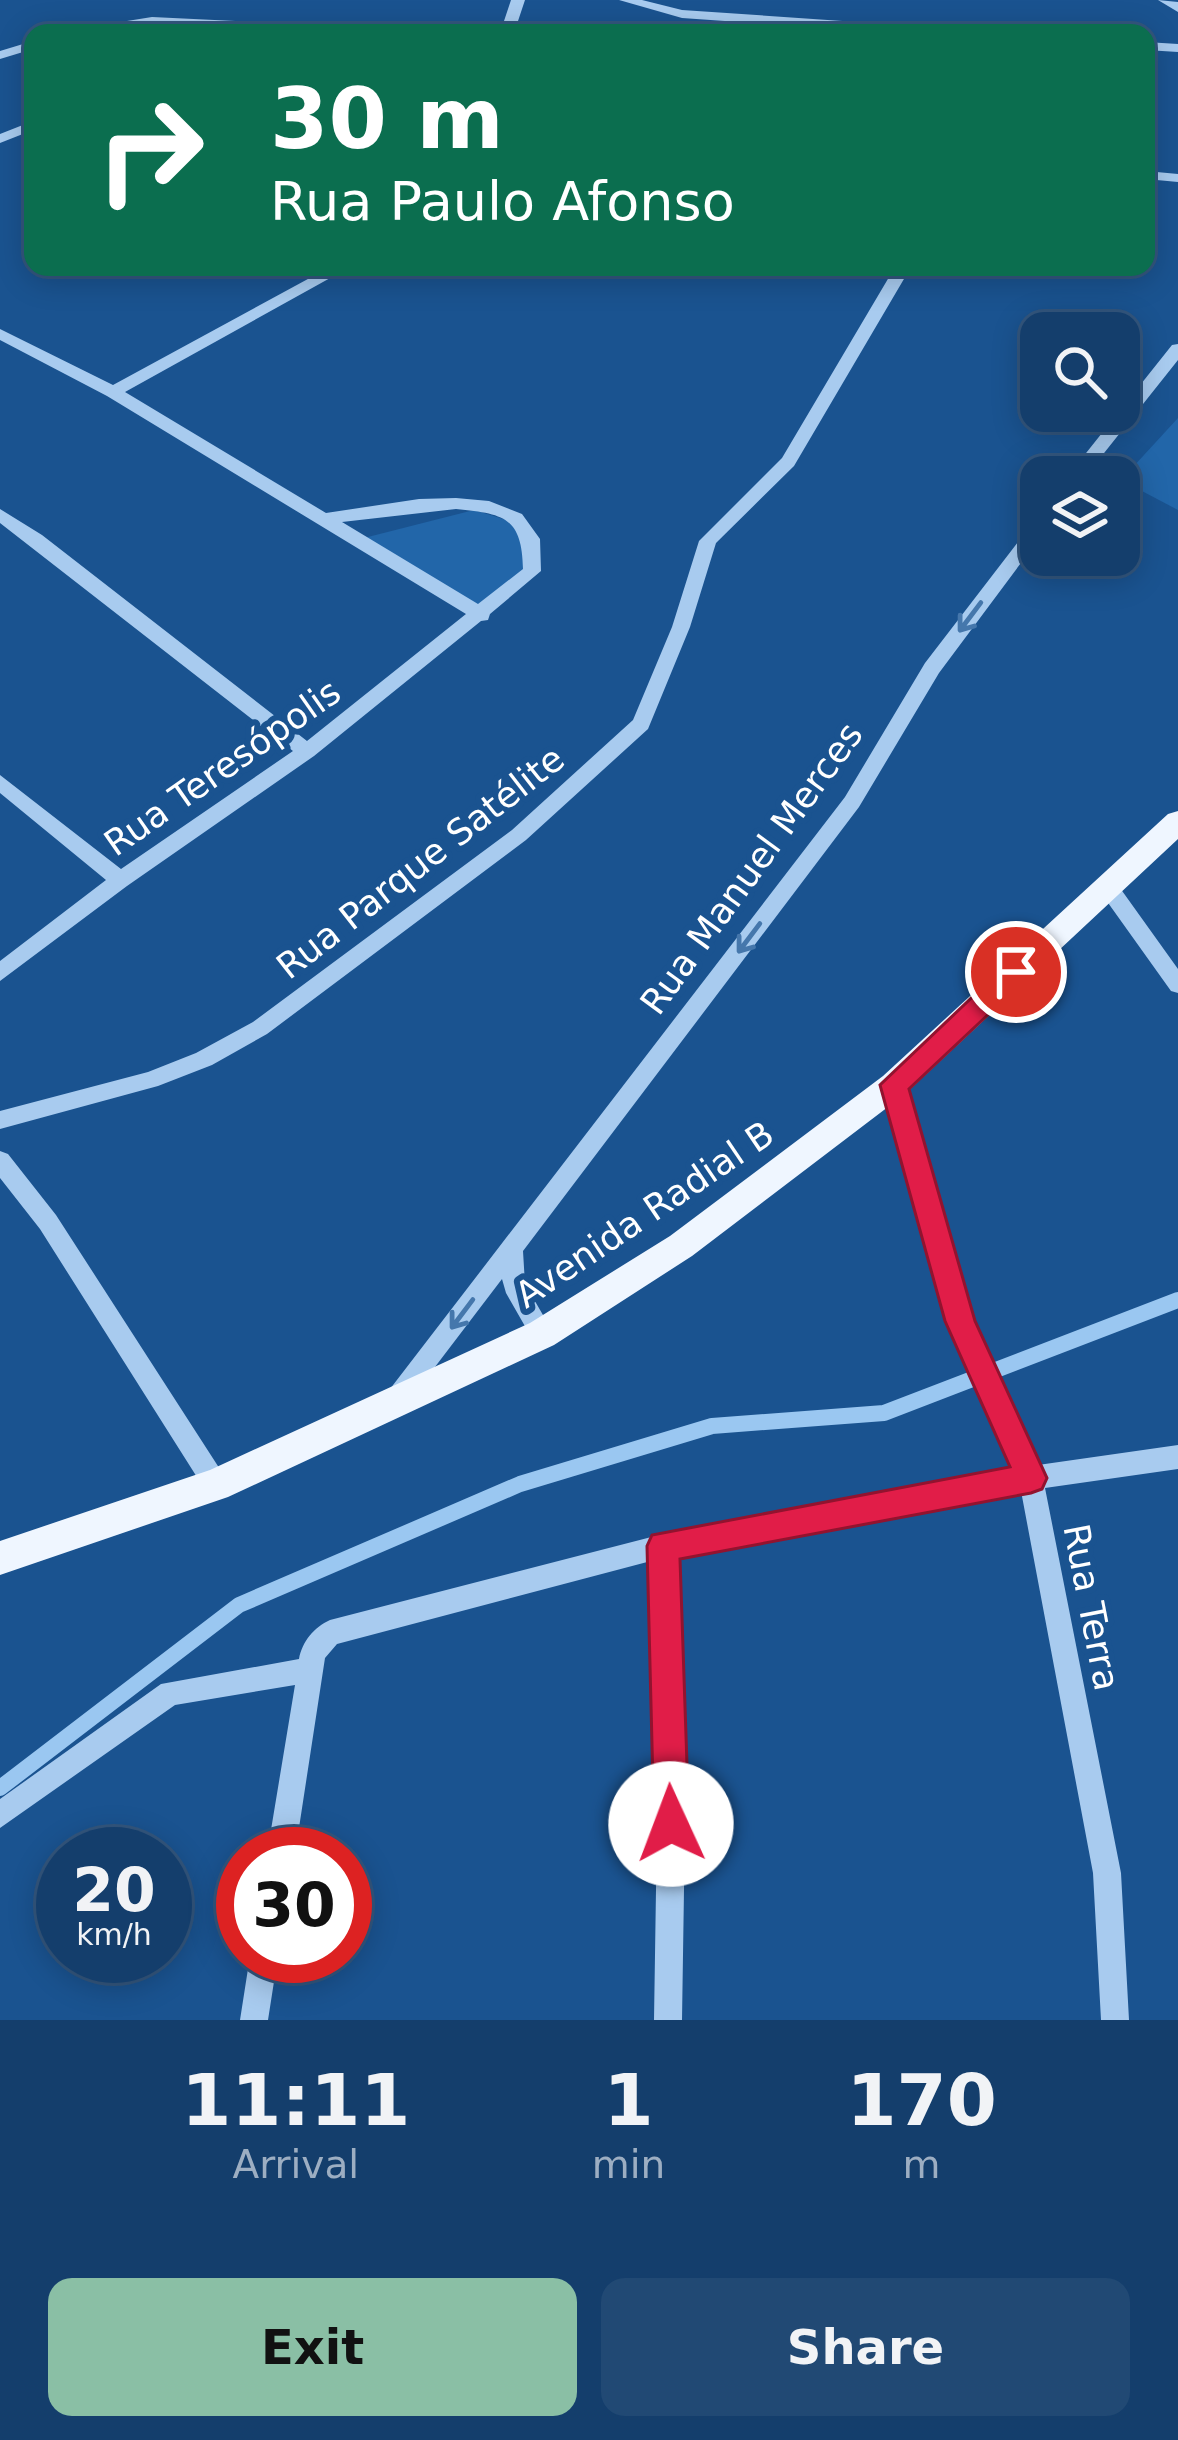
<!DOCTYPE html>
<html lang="en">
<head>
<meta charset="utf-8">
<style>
  :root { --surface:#143e6c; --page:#214974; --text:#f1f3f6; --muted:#9daec2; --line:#33577f; --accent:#8abfa5 }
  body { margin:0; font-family:"DejaVu Sans",sans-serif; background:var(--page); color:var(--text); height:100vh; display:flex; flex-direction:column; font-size:45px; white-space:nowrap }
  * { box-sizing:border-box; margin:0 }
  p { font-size:39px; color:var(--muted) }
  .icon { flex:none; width:66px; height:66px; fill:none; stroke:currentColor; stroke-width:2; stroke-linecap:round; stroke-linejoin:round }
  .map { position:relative; height:2020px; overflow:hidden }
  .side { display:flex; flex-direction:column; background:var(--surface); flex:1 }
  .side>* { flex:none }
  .top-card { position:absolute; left:24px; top:24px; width:1131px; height:252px; border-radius:24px; box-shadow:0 6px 30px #0003,0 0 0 3px var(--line); background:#0b6e4f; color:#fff; overflow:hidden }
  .tools { position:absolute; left:1020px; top:312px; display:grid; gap:24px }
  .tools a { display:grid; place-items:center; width:120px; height:120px; border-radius:24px; background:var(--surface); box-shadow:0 6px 30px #0003,0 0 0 3px var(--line); font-size:60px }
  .speed { position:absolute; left:36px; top:1827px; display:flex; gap:24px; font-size:60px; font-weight:700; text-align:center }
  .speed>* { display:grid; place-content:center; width:156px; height:156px; border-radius:50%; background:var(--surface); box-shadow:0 6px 30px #0003,0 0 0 3px var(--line); line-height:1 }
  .speed small { font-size:30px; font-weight:400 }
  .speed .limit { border:18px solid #d22; background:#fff; color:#111 }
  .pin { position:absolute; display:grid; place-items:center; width:102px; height:102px; color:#fff; margin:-51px; border:6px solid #fff; border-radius:50%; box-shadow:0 3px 12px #0007 }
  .me { position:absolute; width:132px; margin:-66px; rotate:358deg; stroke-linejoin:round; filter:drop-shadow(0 0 9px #0008) }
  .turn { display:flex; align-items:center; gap:42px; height:252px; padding:0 48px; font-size:54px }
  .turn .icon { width:156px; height:156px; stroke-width:2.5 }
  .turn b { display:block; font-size:84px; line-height:102px }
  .eta { display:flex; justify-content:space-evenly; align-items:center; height:204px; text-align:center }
  .eta b { font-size:72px; font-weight:700; line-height:84px }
  .primary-button { display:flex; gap:24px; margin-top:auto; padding:24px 48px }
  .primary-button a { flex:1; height:138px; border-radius:24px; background:var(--accent); color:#111; font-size:48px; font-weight:700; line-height:138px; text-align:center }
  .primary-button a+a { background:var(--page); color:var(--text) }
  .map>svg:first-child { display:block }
  .green { fill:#2266a9 }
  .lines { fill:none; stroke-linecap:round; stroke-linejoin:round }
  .stream { stroke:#9ac7f1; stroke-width:16 }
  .minor { fill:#a8cbef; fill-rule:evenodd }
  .major { fill:#eff6ff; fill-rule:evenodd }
  .oneway { stroke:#4577ac }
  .route { fill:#e11d48; stroke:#92132f; stroke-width:3 }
  .labels { text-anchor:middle; stroke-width:12; stroke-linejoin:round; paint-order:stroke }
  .street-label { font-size:36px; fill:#fff; stroke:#1a5390 }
</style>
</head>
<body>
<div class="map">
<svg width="1178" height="2020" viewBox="0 0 1178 2020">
  <rect width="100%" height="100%" fill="#1a5390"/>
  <!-- green -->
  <path class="green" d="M1178,418V510L1121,480Z
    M474,510L513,522L526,545L524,577L482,610L360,539Z"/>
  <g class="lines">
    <!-- stream -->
    <path class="stream" d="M0,1788L239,1605L520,1484L712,1426L884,1413L1178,1300"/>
    <!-- minor -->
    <path class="minor" d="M511,0H525L514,33H500Z
      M619,0H642L682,10L959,29L966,33H899L682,18Z
      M1158,0L1178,2V12Z
      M152,17L405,29L412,33H318L152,25L103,33H70L77,29Z
      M33,41V49L0,59V51Z
      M1146,42L1178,44V52L1146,50Z
      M33,121V130L0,143V134Z
      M1146,171L1178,174V182L1146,179Z
      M330,267H350L125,392L326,513L419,499L456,498L489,501L522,514L540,539L541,571L490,614L488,620L481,621L314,756L127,886L0,981V961L106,880L0,793V775L121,869L293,751L0,523V509L42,535L307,741L466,614L107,396L0,340V329L113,385ZM456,509C503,514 522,516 523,569L478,604L342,522Z
      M895,267H911L794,466L716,543L690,627L648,729L526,840L267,1034L212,1065L158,1086L0,1129V1111L148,1072L196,1053L253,1022L512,830L633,720L672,627L699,541L782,458Z
      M1178,344V360L1085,477H1067L1172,345Z
      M1041,518V536L939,673L859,807L523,1251L525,1284L554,1334L550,1342L542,1345L534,1342L506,1293L502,1279L406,1405L398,1408L390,1405L386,1397L390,1389L845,797L925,663L1035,520Z
      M1108,879L1115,881L1178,969V993L1171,991L1101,893L1098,887L1101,881Z
      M894,1076L902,1079L905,1085L972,1321L1038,1465L1178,1445V1469L1045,1488L1121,1873L1129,2020H1101L1093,1873L1021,1491L676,1556L685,1824L682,2020H654L657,1824L651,1561L337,1644L325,1658L295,1854H267L295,1685L175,1705L0,1828V1799L161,1684L299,1659C302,1642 314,1627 330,1620L663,1534L1015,1469L948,1321L883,1085L886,1079Z
      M0,1151L8,1154L56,1215L225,1477L228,1485L225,1493L216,1497L207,1493L40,1229L0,1178Z
      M250,1956H278L268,2020H240Z"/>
    <!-- major -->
    <path class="major" d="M1178,811V839L905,1094L692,1256L554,1345L228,1497L0,1575V1541L210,1470L530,1323L670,1236L883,1076L1168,814Z"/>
  </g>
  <!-- one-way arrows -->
  <defs><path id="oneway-shaft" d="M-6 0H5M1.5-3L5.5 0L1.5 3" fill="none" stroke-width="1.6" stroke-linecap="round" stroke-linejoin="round" transform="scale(3)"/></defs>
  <g class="oneway">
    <use href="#oneway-shaft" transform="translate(970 617) rotate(127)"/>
    <use href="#oneway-shaft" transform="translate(749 938) rotate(127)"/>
    <use href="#oneway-shaft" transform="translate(462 1314) rotate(127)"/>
  </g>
  <!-- route -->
  <path class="route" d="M1016,961L1026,964L1030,972L1026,979L909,1089L975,1321L1047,1478L1042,1489L1031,1493L680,1559L689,1824L684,1836L671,1841L659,1836L654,1824L647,1546L652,1535L1010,1467L945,1321L880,1085L1007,964Z"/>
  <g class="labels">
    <!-- street labels -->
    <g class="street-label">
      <text transform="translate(222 767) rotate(-35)" y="13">Rua Teresópolis</text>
      <text transform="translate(420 862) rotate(-38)" y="13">Rua Parque Satélite</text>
      <text transform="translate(751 868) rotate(-54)" y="13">Rua Manuel Merces</text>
      <text transform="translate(644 1214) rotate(-34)" y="13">Avenida Radial B</text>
      <text transform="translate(1092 1607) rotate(79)" y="13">Rua Terra</text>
    </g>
  </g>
</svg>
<div class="tools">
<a><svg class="icon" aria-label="search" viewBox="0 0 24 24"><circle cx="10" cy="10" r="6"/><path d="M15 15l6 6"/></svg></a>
<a><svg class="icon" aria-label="layers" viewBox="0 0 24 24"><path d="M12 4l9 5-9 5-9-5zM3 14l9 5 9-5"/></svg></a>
</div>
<div class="speed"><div>20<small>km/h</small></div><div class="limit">30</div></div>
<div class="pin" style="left:1016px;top:972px;background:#d93025"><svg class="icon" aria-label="arrive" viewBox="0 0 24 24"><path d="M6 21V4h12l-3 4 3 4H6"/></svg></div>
<svg class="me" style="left:671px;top:1824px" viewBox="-20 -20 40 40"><circle r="19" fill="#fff"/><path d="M0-13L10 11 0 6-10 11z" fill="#e11d48"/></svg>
<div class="top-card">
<div class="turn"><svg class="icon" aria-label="right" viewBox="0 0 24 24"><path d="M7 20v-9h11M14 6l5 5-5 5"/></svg><div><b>30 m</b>Rua Paulo Afonso</div></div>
</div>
</div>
<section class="side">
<div class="eta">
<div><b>11:11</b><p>Arrival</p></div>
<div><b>1</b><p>min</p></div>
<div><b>170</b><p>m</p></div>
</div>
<div class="primary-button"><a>Exit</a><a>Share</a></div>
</section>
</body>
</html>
